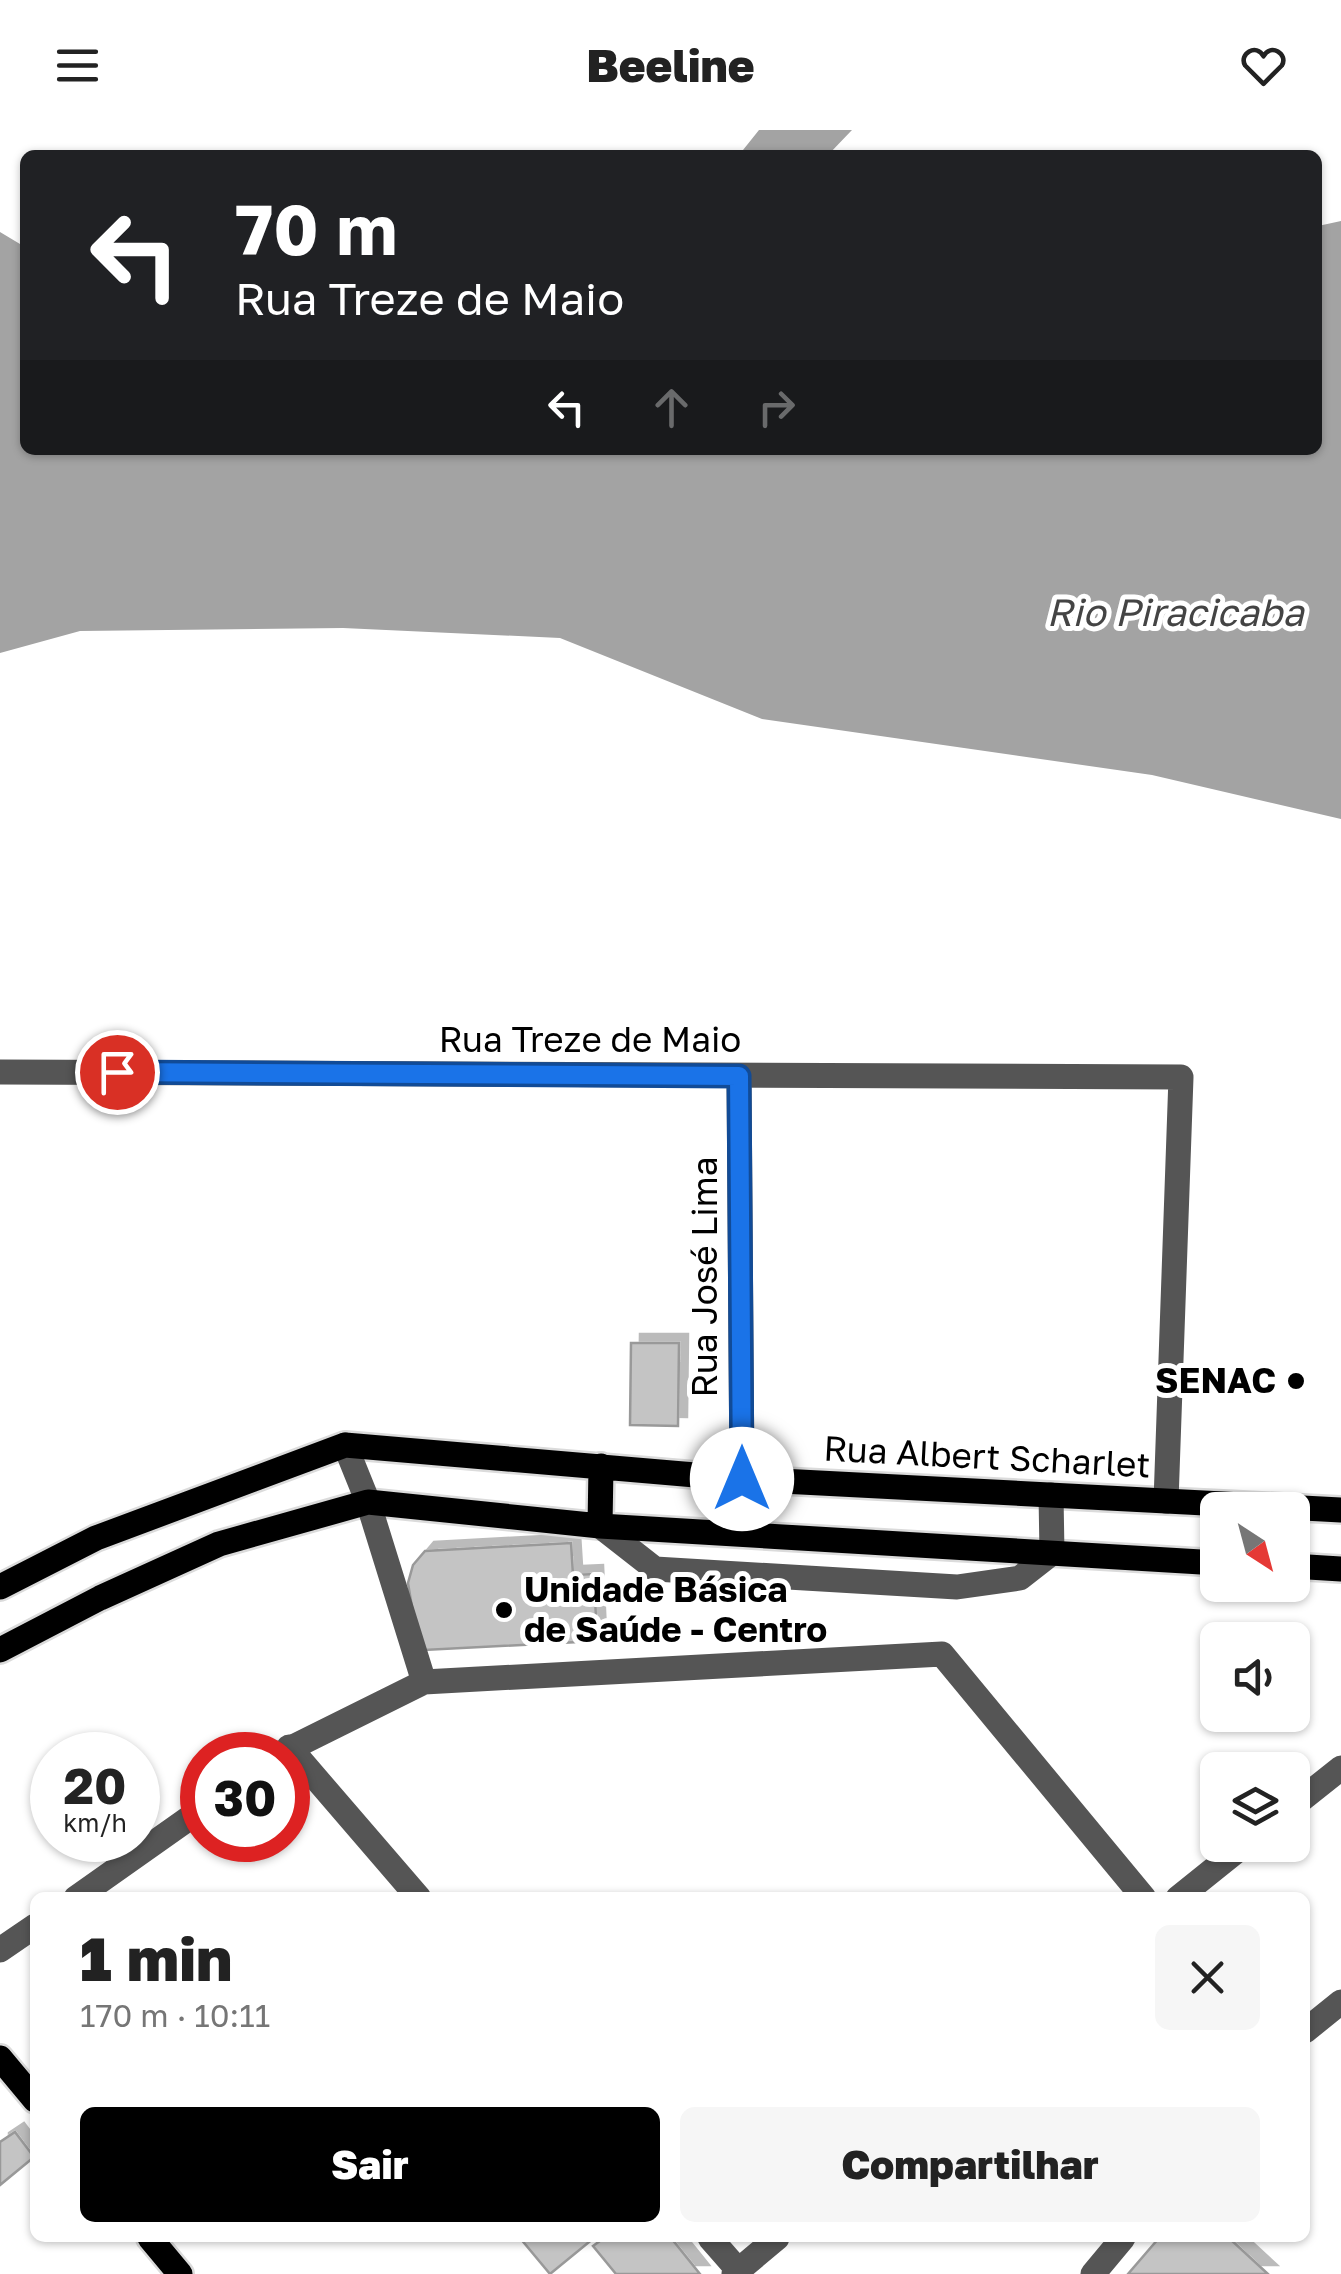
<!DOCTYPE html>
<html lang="pt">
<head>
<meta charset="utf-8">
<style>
  :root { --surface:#fff; --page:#f6f6f6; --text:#222; --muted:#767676; --accent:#000 }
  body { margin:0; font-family:"Golos Text",sans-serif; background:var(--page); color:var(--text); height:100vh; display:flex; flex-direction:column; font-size:38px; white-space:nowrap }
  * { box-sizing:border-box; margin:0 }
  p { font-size:32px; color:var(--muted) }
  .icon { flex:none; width:55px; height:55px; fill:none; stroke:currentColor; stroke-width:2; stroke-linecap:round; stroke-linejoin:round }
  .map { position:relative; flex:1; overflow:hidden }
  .side { position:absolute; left:30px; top:1762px; width:1280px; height:350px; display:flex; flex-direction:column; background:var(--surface); border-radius:15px; box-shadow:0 2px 8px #0004 }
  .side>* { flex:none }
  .banner { position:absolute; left:20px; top:20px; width:1302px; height:305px; border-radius:15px; box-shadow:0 2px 8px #0004; background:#202124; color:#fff; overflow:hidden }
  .needle { width:65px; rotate:144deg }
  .fabs { position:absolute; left:1200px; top:1362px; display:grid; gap:20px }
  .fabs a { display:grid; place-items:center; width:110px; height:110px; border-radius:15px; background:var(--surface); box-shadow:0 2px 8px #0004; font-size:50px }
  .speed { position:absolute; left:30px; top:1602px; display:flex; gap:20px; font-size:50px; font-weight:700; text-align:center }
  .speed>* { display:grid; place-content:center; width:130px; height:130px; border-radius:50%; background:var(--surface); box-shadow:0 2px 8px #0004; line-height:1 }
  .speed small { font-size:25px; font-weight:400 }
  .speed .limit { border:15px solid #d22; background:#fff; color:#111 }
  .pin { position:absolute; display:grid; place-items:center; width:85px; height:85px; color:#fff; margin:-42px; border:5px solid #fff; border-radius:50%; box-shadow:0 2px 10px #0007 }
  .me { position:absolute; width:110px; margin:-55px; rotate:0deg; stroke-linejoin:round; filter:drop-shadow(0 0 8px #0008) }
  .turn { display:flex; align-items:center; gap:35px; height:210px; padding:0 50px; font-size:45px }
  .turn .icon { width:130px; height:130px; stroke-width:2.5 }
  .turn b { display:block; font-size:70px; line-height:85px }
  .lanes { display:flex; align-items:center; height:95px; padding:0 50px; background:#0003; justify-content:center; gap:50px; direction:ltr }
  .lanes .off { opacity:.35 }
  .round { display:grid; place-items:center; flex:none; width:105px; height:105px; border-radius:15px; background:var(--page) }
  .overview { display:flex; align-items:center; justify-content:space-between; height:170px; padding:0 50px }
  h1 { font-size:60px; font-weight:800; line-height:75px }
  .primary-button { display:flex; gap:20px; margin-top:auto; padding:20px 50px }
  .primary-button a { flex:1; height:115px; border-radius:15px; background:var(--accent); color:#fff; font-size:40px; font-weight:800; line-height:115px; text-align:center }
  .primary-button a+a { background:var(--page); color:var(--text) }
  header { display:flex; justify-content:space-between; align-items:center; height:130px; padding:0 50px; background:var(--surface); font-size:45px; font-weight:800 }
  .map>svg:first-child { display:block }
  .water { fill:#a3a3a3 }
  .building { fill:#c4c4c4; stroke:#999; stroke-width:2.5; filter:url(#shadow) }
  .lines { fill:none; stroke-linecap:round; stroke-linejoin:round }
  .major-casing { stroke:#dbdbdb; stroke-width:30 }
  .minor { stroke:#555; stroke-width:25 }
  .major { stroke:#000; stroke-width:25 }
  .route-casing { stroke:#114b97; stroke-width:25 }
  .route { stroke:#1a73e8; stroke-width:18 }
  .poi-dot { fill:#000; stroke:#fff; stroke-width:4 }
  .labels { text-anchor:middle; stroke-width:10; stroke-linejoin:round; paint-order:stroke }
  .street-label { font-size:35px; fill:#000; stroke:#fff }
  .poi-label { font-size:35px; font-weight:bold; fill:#000; stroke:#fff; text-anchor:end }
  .water-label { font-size:38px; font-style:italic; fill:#444; stroke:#fff }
</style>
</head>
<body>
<header><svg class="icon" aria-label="menu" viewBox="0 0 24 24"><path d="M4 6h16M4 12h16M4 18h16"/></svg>Beeline<svg class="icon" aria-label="heart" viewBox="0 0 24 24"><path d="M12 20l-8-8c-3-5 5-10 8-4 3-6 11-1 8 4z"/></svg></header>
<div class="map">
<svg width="1341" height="2144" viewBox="0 0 1341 2144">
  <defs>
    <filter id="shadow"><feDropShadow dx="9" dy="-9" stdDeviation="0" flood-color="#0004"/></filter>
  </defs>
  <rect width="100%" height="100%" fill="#fff"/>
  <!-- water -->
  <path class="water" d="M759,0H852L828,25H739Z
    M1341,91V689L1152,645L762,589L560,508L343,498L80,501L0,523V102L25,117V320H1318V96Z"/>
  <!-- building -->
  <path class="building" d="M631,1213H679L678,1296L630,1295Z
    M571,1413L573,1445L594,1444L597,1511L424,1520L417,1507L408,1453L413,1435L425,1421Z
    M15,2002L34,2027L0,2055V2012Z
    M520,2108H594L550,2144Z
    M604,2108H671L700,2144H616L593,2116Z
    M1159,2108H1229L1268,2144H1128Z"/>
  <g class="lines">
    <defs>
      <path id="major" d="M600,1396L601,1336
        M1292,1436L1341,1439
        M0,1457L96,1408L345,1315L742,1349L1341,1380
        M0,1520L100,1468L219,1414L368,1372L600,1396L1218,1433
        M0,1928L35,1970
        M150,2108L180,2144"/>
    </defs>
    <!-- major casing -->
    <use href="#major" class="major-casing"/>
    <!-- minor -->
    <path class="minor" d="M0,942L1181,947L1166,1371
      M739,946L742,1349
      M345,1315L368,1372L424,1552
      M600,1396L655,1439L957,1457L1020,1448L1052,1423L1051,1365
      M289,1617L419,1768
      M277,1625L424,1552L942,1524L1144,1768
      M1292,1677L1341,1638
      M76,1768L202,1679
      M1178,1768L1244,1715
      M0,1820L35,1796
      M1305,1901L1341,1872
      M710,2108L738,2140
      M734,2144L777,2108
      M1093,2144L1123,2108"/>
    <!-- major -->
    <use href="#major" class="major"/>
  </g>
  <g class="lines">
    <defs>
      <path id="route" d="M117,942L739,946L742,1349"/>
    </defs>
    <!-- route casing -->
    <use href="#route" class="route-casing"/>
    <!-- route -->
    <use href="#route" class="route"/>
  </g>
  <!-- markers -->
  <g class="poi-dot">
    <circle cx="1296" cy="1251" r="10"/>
    <circle cx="504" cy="1480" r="10"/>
  </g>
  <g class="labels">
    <!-- street labels -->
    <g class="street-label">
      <text x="590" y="922">Rua Treze de Maio</text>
      <text transform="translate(705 1147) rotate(-90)" y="12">Rua José Lima</text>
      <text transform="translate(987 1327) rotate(3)" y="12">Rua Albert Scharlet</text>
    </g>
    <!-- poi labels -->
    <g class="poi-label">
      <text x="1276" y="1263">SENAC</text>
      <text x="524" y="1472" text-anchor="start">Unidade Básica<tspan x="524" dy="40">de Saúde - Centro</tspan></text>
    </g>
    <!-- water labels -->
    <g class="water-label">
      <text x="1175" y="496">Rio Piracicaba</text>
    </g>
  </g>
</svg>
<div class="fabs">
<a><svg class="needle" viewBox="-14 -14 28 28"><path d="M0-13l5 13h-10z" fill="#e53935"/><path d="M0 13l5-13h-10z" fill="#767676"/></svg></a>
<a><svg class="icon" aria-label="sound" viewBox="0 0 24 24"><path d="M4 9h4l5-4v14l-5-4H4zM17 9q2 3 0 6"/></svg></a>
<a><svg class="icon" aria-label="layers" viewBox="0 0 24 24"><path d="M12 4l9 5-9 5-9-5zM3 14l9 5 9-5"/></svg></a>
</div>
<div class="speed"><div>20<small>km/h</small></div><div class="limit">30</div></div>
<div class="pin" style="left:117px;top:942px;background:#d93025"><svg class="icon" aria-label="arrive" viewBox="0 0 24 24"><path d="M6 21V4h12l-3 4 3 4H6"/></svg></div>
<svg class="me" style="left:742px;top:1349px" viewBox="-20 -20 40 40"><circle r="19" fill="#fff"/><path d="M0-13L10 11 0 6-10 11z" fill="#1a73e8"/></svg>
<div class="banner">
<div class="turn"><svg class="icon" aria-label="left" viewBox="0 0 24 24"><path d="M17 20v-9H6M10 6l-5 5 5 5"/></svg><div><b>70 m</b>Rua Treze de Maio</div></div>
<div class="lanes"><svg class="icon" aria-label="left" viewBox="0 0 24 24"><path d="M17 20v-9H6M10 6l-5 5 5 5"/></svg><svg class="icon off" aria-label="ahead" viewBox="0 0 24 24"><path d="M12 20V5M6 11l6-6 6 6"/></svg><svg class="icon off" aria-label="right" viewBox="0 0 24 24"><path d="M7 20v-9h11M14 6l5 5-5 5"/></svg></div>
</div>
<section class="side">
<div class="overview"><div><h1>1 min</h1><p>170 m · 10:11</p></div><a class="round"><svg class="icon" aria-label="close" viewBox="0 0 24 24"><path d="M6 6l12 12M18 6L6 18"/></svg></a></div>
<div class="primary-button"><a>Sair</a><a>Compartilhar</a></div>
</section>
</div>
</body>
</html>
